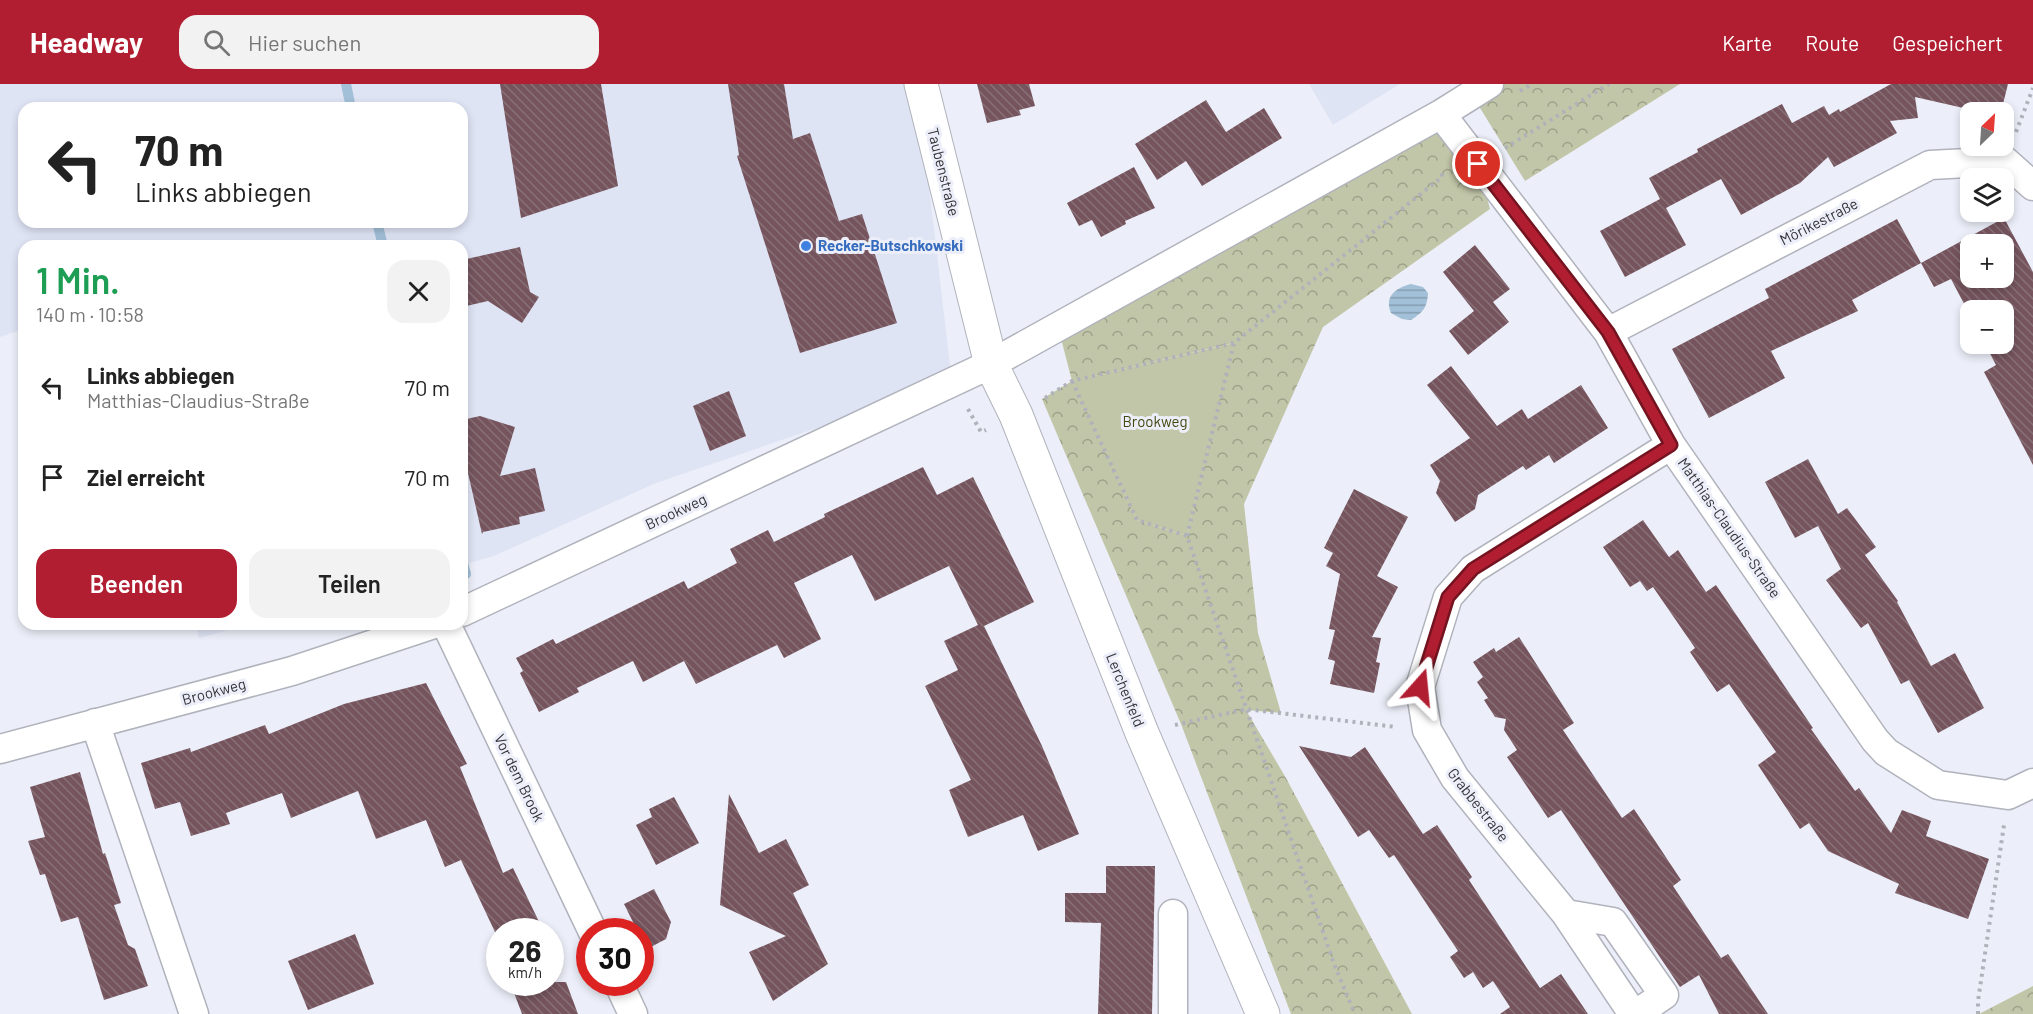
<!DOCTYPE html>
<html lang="de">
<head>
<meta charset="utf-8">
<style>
  :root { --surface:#fff; --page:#f2f2f2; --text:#222; --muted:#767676; --accent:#b11e31 }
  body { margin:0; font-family:Barlow,sans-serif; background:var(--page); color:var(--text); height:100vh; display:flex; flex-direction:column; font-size:22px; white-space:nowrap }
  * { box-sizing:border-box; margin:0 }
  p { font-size:20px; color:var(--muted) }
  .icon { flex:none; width:33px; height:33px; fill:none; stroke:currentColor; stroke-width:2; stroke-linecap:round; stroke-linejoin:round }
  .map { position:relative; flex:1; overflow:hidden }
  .sheet { position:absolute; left:18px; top:156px; width:450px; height:390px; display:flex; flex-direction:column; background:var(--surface); border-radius:18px; box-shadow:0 3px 9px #0003 }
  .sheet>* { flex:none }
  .hud { position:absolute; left:18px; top:18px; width:450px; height:126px; border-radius:18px; box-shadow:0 3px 9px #0003; background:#fff; color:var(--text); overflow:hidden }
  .needle { width:39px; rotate:25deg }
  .tools { position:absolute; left:1960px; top:18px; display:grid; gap:12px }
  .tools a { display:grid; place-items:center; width:54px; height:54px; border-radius:12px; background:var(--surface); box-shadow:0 3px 9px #0003; font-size:30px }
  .speed { position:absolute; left:486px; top:834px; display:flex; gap:12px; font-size:30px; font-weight:700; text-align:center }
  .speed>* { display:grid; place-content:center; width:78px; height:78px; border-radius:50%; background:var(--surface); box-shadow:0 3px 9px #0003; line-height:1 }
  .speed small { font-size:15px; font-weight:400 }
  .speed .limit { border:9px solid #d22; background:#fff; color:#111 }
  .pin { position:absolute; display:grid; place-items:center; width:51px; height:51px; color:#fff; margin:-26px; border:3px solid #fff; border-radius:50%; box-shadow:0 2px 6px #0007 }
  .me { position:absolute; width:66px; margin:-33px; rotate:18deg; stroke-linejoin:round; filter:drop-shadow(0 0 4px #0008) }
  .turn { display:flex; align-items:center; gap:21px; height:126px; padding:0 18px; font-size:27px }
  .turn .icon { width:78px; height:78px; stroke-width:2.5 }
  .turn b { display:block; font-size:42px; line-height:51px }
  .round { display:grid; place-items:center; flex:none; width:63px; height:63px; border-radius:18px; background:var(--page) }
  .summary { display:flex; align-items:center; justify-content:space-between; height:102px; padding:0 18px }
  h1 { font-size:36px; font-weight:600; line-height:45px; color:#1e9e55 }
  .button { display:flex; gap:12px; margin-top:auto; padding:12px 18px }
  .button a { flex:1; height:69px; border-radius:18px; background:var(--accent); color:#fff; font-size:24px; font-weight:600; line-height:69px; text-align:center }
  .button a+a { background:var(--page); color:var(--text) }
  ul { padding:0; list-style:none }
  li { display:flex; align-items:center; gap:18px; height:90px; padding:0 18px }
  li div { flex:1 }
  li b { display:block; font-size:22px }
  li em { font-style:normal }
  header { display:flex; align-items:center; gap:36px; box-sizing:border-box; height:84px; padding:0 30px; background:var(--accent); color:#fff }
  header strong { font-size:28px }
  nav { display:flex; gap:33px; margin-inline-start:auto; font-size:21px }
  .search { width:420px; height:54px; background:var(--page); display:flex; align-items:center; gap:15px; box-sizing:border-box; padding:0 21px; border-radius:18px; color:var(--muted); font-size:22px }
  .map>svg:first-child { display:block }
  .built { fill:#dfe4f5; fill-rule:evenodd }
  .green { fill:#c2c6a8 }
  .forest { fill:url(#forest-crowns); fill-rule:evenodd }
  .water { fill:url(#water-rules) }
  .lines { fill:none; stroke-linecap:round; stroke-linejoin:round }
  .stream { stroke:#a2c0d8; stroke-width:10 }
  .building { fill:url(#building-back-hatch); fill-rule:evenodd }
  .minor-casing { stroke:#b0b3bc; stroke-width:31 }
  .tertiary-casing { stroke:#b0b3bc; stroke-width:35 }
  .path { stroke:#b0b2ba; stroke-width:4; stroke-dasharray:3 4.5; stroke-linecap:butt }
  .minor { stroke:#fff; stroke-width:28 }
  .tertiary { stroke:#fff; stroke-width:33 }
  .route-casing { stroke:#731420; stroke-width:15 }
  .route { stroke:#b11e31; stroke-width:10 }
  .shop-dot { fill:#3f7fe0; stroke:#eceff9; stroke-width:2 }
  .labels { text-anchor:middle; stroke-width:6; stroke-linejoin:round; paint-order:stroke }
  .street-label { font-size:15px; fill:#323337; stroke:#eceff9 }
  .shop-label { font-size:15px; font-weight:bold; fill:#366cbe; stroke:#eceff9; text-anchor:start }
  .park-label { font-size:15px; fill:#454910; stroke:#eceff9 }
</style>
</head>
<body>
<header>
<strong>Headway</strong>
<div class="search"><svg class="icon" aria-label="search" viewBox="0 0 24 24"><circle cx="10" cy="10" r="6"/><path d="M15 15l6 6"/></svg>Hier suchen</div>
<nav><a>Karte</a><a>Route</a><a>Gespeichert</a></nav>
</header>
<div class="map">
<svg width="2033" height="930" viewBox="0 0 2033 930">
  <defs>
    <pattern id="forest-crowns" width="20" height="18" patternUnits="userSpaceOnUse" patternTransform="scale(1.5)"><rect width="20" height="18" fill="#c2c6a8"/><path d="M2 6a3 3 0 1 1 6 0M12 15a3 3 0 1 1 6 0" fill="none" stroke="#9ea18a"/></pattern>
    <pattern id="water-rules" width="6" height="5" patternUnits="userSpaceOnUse" patternTransform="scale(1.5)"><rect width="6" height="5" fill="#a2c0d8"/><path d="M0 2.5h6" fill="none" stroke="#859db0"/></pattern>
    <pattern id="building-back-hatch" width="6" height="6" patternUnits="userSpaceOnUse" patternTransform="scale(1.5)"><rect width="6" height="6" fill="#75545e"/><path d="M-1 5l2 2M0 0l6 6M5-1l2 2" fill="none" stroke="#887077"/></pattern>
  </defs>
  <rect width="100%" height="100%" fill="#eceff9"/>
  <!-- built -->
  <path class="built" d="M0,0H917L952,298L656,399L494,472L462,481V162H24V245L0,253ZM24,24H462V138H24Z
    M1309,0H1400L1333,41Z
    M196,540H250L199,554Z"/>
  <!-- green -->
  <path class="green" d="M1234,259L1187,452L1137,436L1072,297Z"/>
  <!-- forest -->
  <path class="forest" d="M1489,0H1680L1525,97L1472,11Z
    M1441,30L1478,80L1490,125L1323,243L1244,420L1258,549L1281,629L1246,626L1286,694L1412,930H1291L1181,640L1042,315L1072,297L1058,243ZM1233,259L1187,452L1137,436L1073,297Z
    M2033,902V930H1979Z"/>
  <!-- water -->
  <path class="water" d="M1411,200L1423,203L1428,209C1427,224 1423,228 1411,236L1402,235L1391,229C1384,213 1395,204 1411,200Z"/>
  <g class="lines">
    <!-- stream -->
    <path class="stream" d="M346,0L351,24
      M377,138L383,162
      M462,475L466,490"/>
  </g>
  <!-- building -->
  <path class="building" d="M500,0H601L618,102L521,134Z
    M728,0H784L793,55L810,49L839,137L862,130L897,239L800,269L737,72L739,71Z
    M977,0H1029L1035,22L1019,26L1021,31L987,39Z
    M1891,0H2008L2001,28H1981L1915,13L1918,34L1890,37L1897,49L1834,83L1828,73L1800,99L1741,131L1721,95L1666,124L1686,161L1625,193L1600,147L1660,115L1649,94L1698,68L1697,65L1782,20L1792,39L1824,22L1829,31L1839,25L1840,28Z
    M1206,16L1226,48L1264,24L1282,54L1202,102L1186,77L1157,96L1135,60Z
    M1134,83L1155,124L1125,137L1126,140L1101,153L1092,136L1079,142L1067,119Z
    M2004,134L2033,188V381L1984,288L1996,281L1985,260H2004V226H1971V233L1951,195L1934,203L1921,179L1852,216L1858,227L1771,267L1785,294L1709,334L1672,265L1769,214L1765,205L1897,135L1921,179ZM1971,160H2004V194H1971Z
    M1475,161L1510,205L1493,218L1509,238L1468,271L1449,247L1474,227L1443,188Z
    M520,163L530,208L539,213L522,239L488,217L462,223V176Z
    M1451,282L1497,342L1522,325L1528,335L1581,301L1608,344L1554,379L1549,371L1526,386L1523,382L1478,411L1475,425L1455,438L1436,409L1440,397L1430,381L1470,354L1427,301Z
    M729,307L746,352L710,367L693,322Z
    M480,332L515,343L500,392L535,384L545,427L519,433L520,440L483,448L482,450L462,363V336Z
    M1808,375L1838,430L1847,424L1876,463L1865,471L1898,517L1897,518L1931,582L1955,569L1984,624L1938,649L1909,596L1901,600L1868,539L1861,544L1826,496L1841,485L1818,442L1795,454L1765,398Z
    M923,383L937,411L973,393L1034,518L984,542L1042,662L1079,750L1038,767L1023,731L968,753L949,706L971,696L925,602L958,586L944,557L978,541L949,482L875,517L852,471L794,499L821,555L784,574L777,561L696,600L684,577L643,598L633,577L577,604L579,608L539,628L520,589L523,587L516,574L553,555L556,560L684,497L688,505L737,479L730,465L768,446L774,458L825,433L824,430Z
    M1354,405L1408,433L1377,492L1398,503L1372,553L1381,554L1376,578L1380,579L1374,609L1330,600L1335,577L1328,575L1335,546L1329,545L1340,490L1326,482L1333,469L1324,464Z
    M1643,436L1669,473L1678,466L1706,508L1716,501L1813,644L1811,645L1855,707L1859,704L1891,749L1902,726L1931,737L1926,752L1989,775L1968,835L1895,809L1899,800L1828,767L1809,739L1800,745L1758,681L1776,668L1729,600L1717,608L1690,568L1695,564L1653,503L1647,507L1640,497L1630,503L1603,463Z
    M1519,553L1574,639L1563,646L1622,734L1634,725L1681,796L1673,802L1721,874L1728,870L1768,930H1719L1699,891L1680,903L1561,726L1548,734L1507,673L1517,666L1504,646L1506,635L1495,633L1484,616L1488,614L1477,598L1483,593L1473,578L1494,564L1496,568Z
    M426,599L467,680L460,683L503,789L513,784L544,848H495L461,776L445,783L426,736L376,755L358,707L291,734L282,709L226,729L230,740L191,752L180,718L155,725L141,679L190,664L191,668L265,641L269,650L344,620Z
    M1299,662L1351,673L1365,663L1423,750L1437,741L1472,793L1469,796L1540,904L1561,890L1588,930H1500L1510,923L1493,897L1483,904L1473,888L1464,894L1450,873L1458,867L1394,771L1389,774L1369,746L1358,753Z
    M80,688L103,770L105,769L121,819L114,821L128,861L135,865L148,902L104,916L78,833L61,838L45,790L40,791L28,757L45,753L30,703Z
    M729,710L759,769L786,755L809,801L793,809L828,880L773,917L749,868L786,852L720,821Z
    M674,713L699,759L656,781L636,741L652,733L649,725Z
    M1106,782H1155L1152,930H1098L1101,839L1065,838V809H1106Z
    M654,805L671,838L666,855L647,865L640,852V848H638L624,820Z
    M355,850L374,900L308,926L288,877Z
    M510,898H566L578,930H522Z"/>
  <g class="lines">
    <defs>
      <path id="minor" d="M1441,30L1608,248L1671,361L1875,656L1886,668L1938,701L2008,711L2033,699
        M1608,248L1930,81L2005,77L2033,102
        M462,528L991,280L1441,30L1489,0
        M446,540L593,848
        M95,639L194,930
        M0,665L292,587L434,540
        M1566,830L1613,838L1664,911L1636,930
        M618,898L633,930
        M1173,930V830
        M1633,930L1566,830L1455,694L1427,646L1420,603L1448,513L1473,485L1671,361"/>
      <path id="tertiary" d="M921,0L991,280L1016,331L1142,649L1263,930"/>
    </defs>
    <!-- minor casing -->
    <use href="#minor" class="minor-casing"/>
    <!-- tertiary casing -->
    <use href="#tertiary" class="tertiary-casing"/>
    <!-- path -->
    <path class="path" d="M1520,7L1532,0
      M2016,48L2033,4
      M1505,64L1609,0
      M1072,297L1137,436L1187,452L1334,880L1355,930
      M1045,314L1072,297L1234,259L1442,93V85
      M968,325L981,348L986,346
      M1187,452L1234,259
      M1175,641L1246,625L1396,643
      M1978,930V917L2004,741"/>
    <!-- minor -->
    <use href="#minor" class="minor"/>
    <!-- tertiary -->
    <use href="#tertiary" class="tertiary"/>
  </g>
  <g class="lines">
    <defs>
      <path id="route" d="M1420,603L1448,513L1473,485L1671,361L1608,248L1478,80"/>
    </defs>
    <!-- route casing -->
    <use href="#route" class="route-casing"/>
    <!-- route -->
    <use href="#route" class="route"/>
  </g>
  <!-- markers -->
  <circle class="shop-dot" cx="806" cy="162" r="6"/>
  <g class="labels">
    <!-- street labels -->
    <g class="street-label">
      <text transform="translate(943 88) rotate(76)" y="5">Taubenstraße</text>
      <text transform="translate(1819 138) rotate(-27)" y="5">Mörikestraße</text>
      <text transform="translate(676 428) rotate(-25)" y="5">Brookweg</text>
      <text transform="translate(1729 444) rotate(55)" y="5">Matthias-Claudius-Straße</text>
      <text transform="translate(1125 606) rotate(68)" y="5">Lerchenfeld</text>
      <text transform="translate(214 608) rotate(-15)" y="5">Brookweg</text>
      <text transform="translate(519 694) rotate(64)" y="5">Vor dem Brook</text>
      <text transform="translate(1478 721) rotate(52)" y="5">Grabbestraße</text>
    </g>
    <!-- shop labels -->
    <g class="shop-label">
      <text x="818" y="167">Recker-Butschkowski</text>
    </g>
    <!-- park labels -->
    <g class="park-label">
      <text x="1155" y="343">Brookweg</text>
    </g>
  </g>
</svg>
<div class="tools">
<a><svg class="needle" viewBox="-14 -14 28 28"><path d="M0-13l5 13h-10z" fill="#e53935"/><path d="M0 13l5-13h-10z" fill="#767676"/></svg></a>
<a><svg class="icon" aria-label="layers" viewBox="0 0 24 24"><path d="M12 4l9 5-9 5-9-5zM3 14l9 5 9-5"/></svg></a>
<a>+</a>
<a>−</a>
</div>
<div class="speed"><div>26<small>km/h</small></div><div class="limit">30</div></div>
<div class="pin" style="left:1478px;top:80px;background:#d93025"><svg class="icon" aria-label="arrive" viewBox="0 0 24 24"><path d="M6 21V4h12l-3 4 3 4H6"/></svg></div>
<svg class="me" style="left:1420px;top:603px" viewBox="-20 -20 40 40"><path d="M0-17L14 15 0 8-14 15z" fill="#b11e31" stroke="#fff" stroke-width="4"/></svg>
<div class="hud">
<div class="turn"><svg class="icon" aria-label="left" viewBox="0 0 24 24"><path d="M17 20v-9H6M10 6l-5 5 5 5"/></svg><div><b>70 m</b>Links abbiegen</div></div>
</div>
<section class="sheet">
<div class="summary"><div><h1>1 Min.</h1><p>140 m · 10:58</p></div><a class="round"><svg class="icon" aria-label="close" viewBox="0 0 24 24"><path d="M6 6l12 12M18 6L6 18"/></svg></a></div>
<ul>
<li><svg class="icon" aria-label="left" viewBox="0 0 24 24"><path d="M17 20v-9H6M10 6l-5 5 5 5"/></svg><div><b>Links abbiegen</b><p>Matthias-Claudius-Straße</p></div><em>70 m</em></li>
<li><svg class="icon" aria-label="arrive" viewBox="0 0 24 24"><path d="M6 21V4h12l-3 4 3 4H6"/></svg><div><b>Ziel erreicht</b></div><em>70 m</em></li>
</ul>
<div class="button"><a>Beenden</a><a>Teilen</a></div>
</section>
</div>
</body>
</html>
